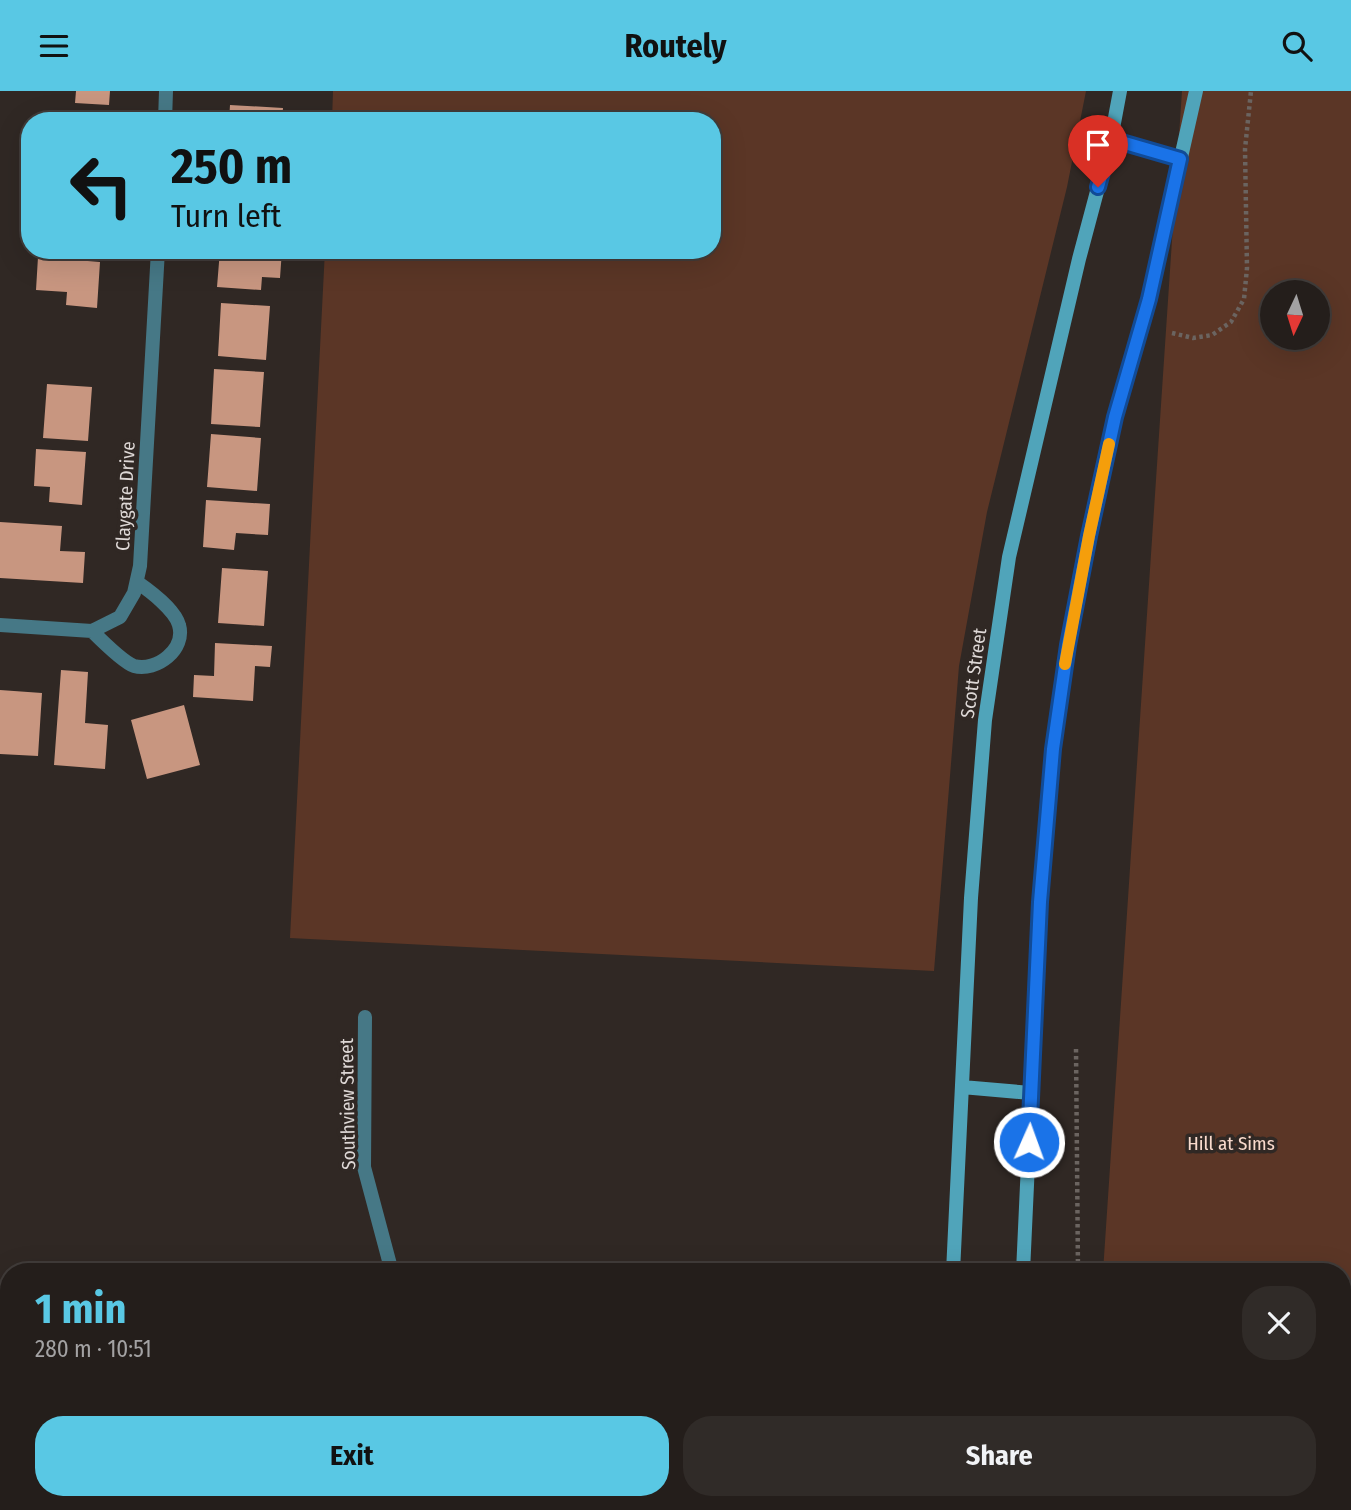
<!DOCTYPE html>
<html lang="en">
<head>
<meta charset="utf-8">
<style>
  :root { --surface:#241e1b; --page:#302b28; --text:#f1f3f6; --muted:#a3a2a3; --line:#413c3a; --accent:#59c8e4 }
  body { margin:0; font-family:"Fira Sans Condensed",sans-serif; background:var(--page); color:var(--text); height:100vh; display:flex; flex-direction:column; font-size:26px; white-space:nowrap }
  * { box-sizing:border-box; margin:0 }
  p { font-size:23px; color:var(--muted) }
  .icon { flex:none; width:38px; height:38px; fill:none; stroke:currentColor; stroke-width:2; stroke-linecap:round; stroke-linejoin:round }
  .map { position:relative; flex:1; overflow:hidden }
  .sheet { position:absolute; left:0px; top:1172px; width:1351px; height:247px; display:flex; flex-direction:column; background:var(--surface); border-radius:28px 28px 0 0; box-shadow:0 7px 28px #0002,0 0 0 2px var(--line) }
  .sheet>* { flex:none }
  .top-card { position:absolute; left:21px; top:21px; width:700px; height:147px; border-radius:28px; box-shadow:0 7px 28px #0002,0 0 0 2px var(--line); background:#59c8e4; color:#111; overflow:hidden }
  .needle { width:46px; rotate:184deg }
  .controls { position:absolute; left:1260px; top:189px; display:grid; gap:14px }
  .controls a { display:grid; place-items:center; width:70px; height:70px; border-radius:50%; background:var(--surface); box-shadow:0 7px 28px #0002,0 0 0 2px var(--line); font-size:35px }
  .pin { position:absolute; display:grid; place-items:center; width:60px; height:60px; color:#fff; margin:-72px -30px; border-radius:50% 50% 50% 0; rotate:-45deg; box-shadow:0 0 7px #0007 }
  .pin .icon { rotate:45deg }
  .me { position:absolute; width:77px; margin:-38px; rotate:2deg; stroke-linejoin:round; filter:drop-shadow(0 0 5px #0008) }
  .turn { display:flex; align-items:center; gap:24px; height:147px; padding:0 35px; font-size:32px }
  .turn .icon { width:91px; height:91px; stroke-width:2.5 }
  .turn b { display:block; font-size:49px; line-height:60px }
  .round { display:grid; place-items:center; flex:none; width:74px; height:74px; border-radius:28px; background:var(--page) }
  .summary { display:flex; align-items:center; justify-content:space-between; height:119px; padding:0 35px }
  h1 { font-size:42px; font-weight:700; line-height:52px; color:var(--accent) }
  .cta { display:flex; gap:14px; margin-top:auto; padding:14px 35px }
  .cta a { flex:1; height:80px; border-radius:28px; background:var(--accent); color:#111; font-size:28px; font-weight:700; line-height:80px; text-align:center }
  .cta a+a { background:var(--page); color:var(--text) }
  header { display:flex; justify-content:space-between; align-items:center; height:91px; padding:0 35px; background:var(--accent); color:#111; font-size:32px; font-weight:700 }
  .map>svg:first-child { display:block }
  .green { fill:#5b3626; fill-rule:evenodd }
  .water { fill:#9e6e5a; stroke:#b18e7f; stroke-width:2 }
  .building { fill:#c89680 }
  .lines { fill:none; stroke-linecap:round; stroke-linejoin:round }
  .path { stroke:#6b6460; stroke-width:4.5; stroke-dasharray:3.5 3.5; stroke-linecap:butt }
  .service { stroke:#467886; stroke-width:14 }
  .minor { stroke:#467886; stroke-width:14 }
  .secondary { stroke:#50a4ba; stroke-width:14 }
  .route-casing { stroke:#114b97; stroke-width:18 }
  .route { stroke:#1a73e8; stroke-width:12 }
  .slow { stroke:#f59e0b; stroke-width:12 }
  .labels { text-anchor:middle; stroke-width:7; stroke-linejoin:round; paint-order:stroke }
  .street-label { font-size:19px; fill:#ded8d6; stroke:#302824 }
  .park-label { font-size:19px; fill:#f9dacc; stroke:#302824 }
</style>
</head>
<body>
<header><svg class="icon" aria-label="menu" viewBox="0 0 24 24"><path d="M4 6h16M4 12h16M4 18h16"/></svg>Routely<svg class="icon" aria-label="search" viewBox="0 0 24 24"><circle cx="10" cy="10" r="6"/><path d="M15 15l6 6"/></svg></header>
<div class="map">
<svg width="1351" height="1419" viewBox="0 0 1351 1419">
  <rect width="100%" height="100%" fill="#302824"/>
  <!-- green -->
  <path class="green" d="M333,0H1086L1067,96L987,421L959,575L934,880L290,847L325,159H712V30H332Z
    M1182,0H1351V1419H1087L1088,1410H1342V1181H1103ZM1272,201H1318V247H1272Z"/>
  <!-- water -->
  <path class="water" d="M1351,1245V1419H1266L1263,1411L1342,1410V1253Z"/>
  <!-- building -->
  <path class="building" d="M76,0H110L109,14L75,12Z
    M230,14L283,17L282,30H229Z
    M220,159H282L280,187L262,186L261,199L217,196Z
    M38,166L100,171L97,217L66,214L67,201L36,199Z
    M221,212L270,215L266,269L218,265Z
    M214,278L264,281L260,336L211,333Z
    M47,293L92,296L88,350L43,347Z
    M211,343L261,347L257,400L207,396Z
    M36,358L86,361L82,414L49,411L50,396L34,395Z
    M206,409L270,413L268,444L236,442L234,459L203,456Z
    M0,431L62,435L60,460L85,461L83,492L0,487Z
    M222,477L268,480L264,535L218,532Z
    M215,552L272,555L270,576L255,575L253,610L193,606L194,584L214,585Z
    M61,579L88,581L85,632L108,634L105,678L54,674Z
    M0,599L42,602L38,665L0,663Z
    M184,614L200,674L147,688L131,629Z
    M327,1410L328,1419H268V1417Z
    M334,1410H379L380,1412L388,1410H409L411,1419H336Z
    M527,1410H600V1415L580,1419H529Z"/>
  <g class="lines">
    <!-- path -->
    <path class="path" d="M1172,242L1193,247L1212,244L1231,231L1244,208L1247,177L1245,58L1251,0
      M1076,958L1078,1181
      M1342,1207L1351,1203
      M1236,1410L1237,1419
      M1055,1419V1410
      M1195,1419L1196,1410"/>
    <!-- service -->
    <path class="service" d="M1147,1419V1410"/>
    <!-- minor -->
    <path class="minor" d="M165,30L166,0
      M1111,48L1180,68
      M0,534L92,540L120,526L134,502L140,475L158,159
      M92,540C101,549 123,571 134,575C157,581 186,558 179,534C175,519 150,500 137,491
      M365,926L364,1076L392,1181
      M452,1410L455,1419"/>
    <!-- secondary -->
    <path class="secondary" d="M962,996L1031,1002
      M953,1181L971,807L985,629L1009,466L1079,168L1111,48L1120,0
      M1023,1181L1040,811L1053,658L1068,554L1089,445L1115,326L1149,208L1196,0
      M942,1419V1410
      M1012,1419V1410"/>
  </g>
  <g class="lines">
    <defs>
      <path id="route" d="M1029,1051L1040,811L1053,658L1068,554L1089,445L1115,326L1149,208L1180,68L1111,48L1098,96"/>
    </defs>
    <!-- route casing -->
    <use href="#route" class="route-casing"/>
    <!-- route -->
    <use href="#route" class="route"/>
    <!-- slow -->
    <path class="slow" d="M1065,573L1089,445L1109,353"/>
  </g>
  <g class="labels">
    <!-- street labels -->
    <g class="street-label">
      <text transform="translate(125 405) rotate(-87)" y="7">Claygate Drive</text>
      <text transform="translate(973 582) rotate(-82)" y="7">Scott Street</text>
      <text transform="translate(347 1013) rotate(-91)" y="7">Southview Street</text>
    </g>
    <!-- park labels -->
    <g class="park-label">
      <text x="1231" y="1059">Hill at Sims</text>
    </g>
  </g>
</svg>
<div class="controls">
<a><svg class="needle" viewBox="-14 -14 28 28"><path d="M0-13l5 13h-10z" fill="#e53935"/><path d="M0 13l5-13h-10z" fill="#a3a2a3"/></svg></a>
</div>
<div class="pin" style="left:1098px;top:96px;background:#d93025"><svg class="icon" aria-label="arrive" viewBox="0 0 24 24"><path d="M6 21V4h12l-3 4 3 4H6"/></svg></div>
<svg class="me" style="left:1029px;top:1051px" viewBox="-20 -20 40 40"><circle r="17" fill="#1a73e8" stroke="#fff" stroke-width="3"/><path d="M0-11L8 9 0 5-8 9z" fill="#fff"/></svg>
<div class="top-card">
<div class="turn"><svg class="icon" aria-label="left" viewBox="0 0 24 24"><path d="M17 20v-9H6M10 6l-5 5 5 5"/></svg><div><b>250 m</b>Turn left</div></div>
</div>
<section class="sheet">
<div class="summary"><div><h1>1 min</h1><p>280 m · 10:51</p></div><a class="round"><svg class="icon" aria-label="close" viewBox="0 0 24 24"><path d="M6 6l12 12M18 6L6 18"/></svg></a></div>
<div class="cta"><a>Exit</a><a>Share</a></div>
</section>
</div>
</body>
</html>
